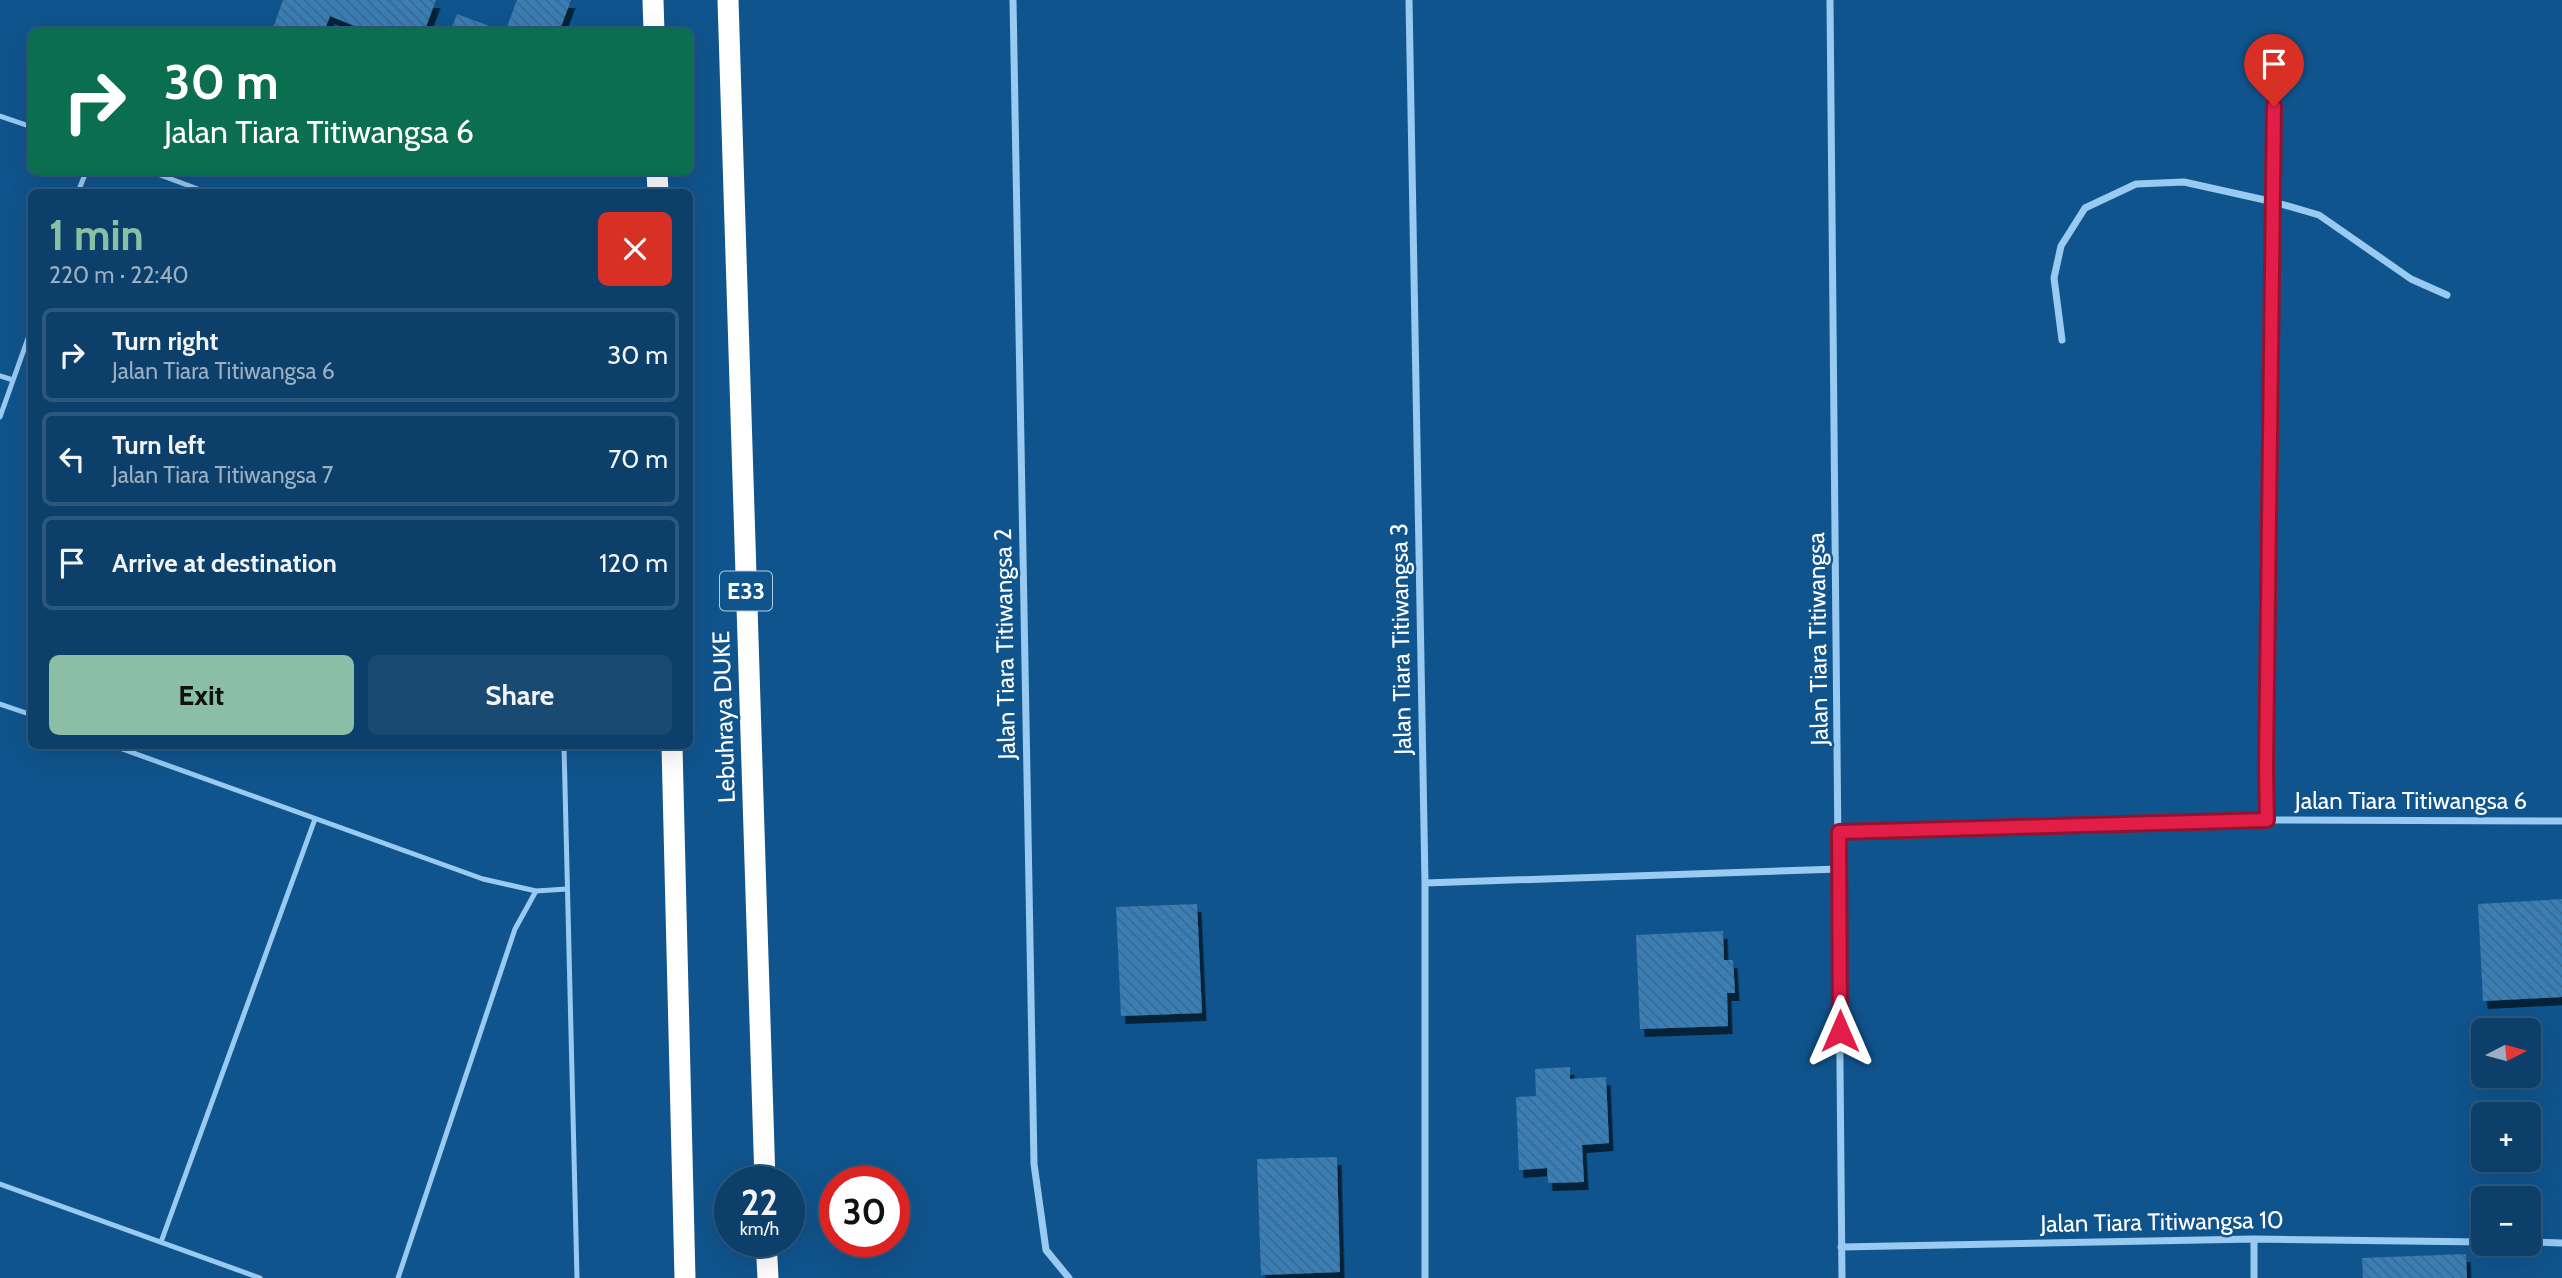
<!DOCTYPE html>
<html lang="en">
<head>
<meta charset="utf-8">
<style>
  :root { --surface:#0c3f6a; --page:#1a4a72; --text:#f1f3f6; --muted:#9aafc1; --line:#2c587e; --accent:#8abfa5 }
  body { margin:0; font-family:Cabin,sans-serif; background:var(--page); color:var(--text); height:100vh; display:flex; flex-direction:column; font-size:26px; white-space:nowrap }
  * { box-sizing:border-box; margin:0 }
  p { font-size:23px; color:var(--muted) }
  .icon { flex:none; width:38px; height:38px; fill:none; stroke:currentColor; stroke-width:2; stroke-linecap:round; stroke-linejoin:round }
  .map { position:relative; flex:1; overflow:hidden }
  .panel { position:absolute; left:28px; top:189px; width:665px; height:560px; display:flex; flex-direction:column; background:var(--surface); border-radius:10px; box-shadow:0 7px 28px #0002,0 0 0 2px var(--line) }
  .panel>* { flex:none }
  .hud { position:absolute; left:28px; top:28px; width:665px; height:147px; border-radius:10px; box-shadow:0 7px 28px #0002,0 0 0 2px var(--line); background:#0b6e4f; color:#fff; overflow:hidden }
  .needle { width:46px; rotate:84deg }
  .fabs { position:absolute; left:2471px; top:1018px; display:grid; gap:14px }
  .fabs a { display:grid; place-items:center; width:70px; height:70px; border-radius:10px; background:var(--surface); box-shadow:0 7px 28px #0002,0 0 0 2px var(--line); font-size:35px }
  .speed { position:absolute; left:714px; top:1166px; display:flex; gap:14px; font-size:35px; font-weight:700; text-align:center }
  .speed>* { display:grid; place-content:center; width:91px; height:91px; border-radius:50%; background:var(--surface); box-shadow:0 7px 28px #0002,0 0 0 2px var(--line); line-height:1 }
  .speed small { font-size:18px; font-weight:400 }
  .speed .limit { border:10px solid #d22; background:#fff; color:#111 }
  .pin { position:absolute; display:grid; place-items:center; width:60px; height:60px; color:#fff; margin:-72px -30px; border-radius:50% 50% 50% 0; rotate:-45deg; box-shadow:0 0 7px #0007 }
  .pin .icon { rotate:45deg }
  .me { position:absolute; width:77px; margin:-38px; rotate:0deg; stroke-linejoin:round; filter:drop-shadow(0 0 5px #0008) }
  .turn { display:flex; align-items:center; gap:24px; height:147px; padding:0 21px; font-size:32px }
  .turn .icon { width:91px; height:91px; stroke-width:2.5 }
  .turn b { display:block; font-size:49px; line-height:60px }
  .round { display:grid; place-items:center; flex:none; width:74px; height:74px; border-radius:10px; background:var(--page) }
  .overview { display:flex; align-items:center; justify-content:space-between; height:119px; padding:0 21px }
  h1 { font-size:42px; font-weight:800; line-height:52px; color:var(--accent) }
  .primary-button { display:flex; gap:14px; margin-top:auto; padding:14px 21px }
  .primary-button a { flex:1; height:80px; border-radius:10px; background:var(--accent); color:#111; font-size:28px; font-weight:800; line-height:80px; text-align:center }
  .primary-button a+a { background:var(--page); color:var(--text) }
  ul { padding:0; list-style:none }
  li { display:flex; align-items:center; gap:21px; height:94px; margin:0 14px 10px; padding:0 7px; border:4px solid var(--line); border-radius:10px }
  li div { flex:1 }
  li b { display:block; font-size:26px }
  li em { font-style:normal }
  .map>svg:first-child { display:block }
  .building { fill:url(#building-back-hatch); filter:url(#shadow) }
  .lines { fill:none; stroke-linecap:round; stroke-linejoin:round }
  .lane { stroke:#98caf2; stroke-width:5 }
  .street { stroke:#98caf2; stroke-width:7 }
  .highway { stroke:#fff; stroke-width:21 }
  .route-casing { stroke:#92132f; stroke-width:18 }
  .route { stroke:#e11d48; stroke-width:12 }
  .labels { text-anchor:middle; stroke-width:5; stroke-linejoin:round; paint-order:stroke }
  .shield { fill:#10548d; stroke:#b7ccdd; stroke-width:2 }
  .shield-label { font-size:23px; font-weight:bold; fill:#fff }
  .street-label { font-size:24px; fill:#fff; stroke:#10548d }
</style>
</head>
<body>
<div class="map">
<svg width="2562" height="1278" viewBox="0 0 2562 1278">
  <defs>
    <pattern id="building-back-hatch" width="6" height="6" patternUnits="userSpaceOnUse" patternTransform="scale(1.75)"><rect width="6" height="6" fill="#397eb7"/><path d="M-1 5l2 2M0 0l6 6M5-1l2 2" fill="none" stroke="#426887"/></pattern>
    <filter id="shadow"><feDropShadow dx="4.5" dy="8" stdDeviation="0" flood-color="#0009"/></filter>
  </defs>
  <rect width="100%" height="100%" fill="#10548d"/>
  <!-- building -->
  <path class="building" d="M283,0H436L424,32H355L357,27L330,16L324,32H283L273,28Z
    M517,0H571L559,32H505Z
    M457,14L503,31V32H450Z
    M2562,899V997L2483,1001L2478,904Z
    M1197,904L1202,1013L1121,1016L1116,907Z
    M1723,931L1724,960H1733L1735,993H1727L1728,1026L1640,1029L1636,935Z
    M1570,1067V1079L1606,1077L1609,1143L1582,1145L1584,1182L1548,1183L1547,1168L1519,1170L1516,1097L1536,1096L1535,1069Z
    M1337,1157L1340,1272L1261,1275L1257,1159Z
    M2466,1254L2467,1278H2363L2362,1258Z"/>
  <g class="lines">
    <!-- lane -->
    <path class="lane" d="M0,116L32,127
      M152,172L206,192
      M78,192L86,172
      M0,376L13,380
      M0,417L32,327
      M0,704L32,715
      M114,746L483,879L536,891L567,889
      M564,746L577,1278
      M0,1184L260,1278
      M161,1242L315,819
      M398,1278L515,929L536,891"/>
    <!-- street -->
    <path class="street" d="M1013,0L1034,1164L1046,1250L1069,1278
      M1409,0L1425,883V1278
      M1830,0L1842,1278
      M2062,340L2054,278L2061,246L2085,208L2136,184L2184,182L2274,202L2319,215L2411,279L2447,295
      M2267,820L2266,768L2274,106
      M1839,832L2267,820L2562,821
      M1425,883L1839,869
      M2254,1239V1278
      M2529,1242L2562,1243
      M1841,1247L2254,1239L2483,1242"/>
    <!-- highway -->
    <path class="highway" d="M653,0L654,32
      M728,0L765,1181
      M657,172L658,192
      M672,746L685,1278
      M766,1241L768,1278"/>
  </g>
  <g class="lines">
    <defs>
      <path id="route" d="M1840,1031L1839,832L2267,820L2266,768L2274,106"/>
    </defs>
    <!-- route casing -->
    <use href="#route" class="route-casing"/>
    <!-- route -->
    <use href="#route" class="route"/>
  </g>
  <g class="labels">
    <!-- shield labels -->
    <rect class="shield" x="720" y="571.5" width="52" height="39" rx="5"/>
    <g class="shield-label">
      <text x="746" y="599">E33</text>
    </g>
    <!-- street labels -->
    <g class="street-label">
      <text transform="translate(1401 639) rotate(-91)" y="8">Jalan Tiara Titiwangsa 3</text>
      <text transform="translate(1818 639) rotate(-91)" y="8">Jalan Tiara Titiwangsa</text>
      <text transform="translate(1005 644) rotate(-91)" y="8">Jalan Tiara Titiwangsa 2</text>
      <text transform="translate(724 717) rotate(-92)" y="8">Lebuhraya DUKE</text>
      <text x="2411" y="809">Jalan Tiara Titiwangsa 6</text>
      <text transform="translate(2162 1222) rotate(-1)" y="8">Jalan Tiara Titiwangsa 10</text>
    </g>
  </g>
</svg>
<div class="fabs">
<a><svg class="needle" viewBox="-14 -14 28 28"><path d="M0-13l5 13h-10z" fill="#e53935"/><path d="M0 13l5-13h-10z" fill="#9aafc1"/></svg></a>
<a>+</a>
<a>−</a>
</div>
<div class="speed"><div>22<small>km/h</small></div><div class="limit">30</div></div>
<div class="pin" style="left:2274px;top:106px;background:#d93025"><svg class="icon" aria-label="arrive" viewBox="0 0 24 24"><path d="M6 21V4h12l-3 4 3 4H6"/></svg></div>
<svg class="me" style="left:1840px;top:1031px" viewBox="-20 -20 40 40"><path d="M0-17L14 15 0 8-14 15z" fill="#e11d48" stroke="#fff" stroke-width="4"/></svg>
<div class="hud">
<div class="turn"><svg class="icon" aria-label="right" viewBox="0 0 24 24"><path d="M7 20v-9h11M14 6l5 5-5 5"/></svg><div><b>30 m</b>Jalan Tiara Titiwangsa 6</div></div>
</div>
<section class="panel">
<div class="overview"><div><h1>1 min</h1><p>220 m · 22:40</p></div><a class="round" style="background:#d93025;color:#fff"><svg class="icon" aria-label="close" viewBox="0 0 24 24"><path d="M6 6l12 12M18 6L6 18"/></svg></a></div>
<ul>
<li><svg class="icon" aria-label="right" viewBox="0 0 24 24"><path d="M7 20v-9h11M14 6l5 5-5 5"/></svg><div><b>Turn right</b><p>Jalan Tiara Titiwangsa 6</p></div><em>30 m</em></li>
<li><svg class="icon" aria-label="left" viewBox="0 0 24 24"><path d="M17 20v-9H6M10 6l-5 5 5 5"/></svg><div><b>Turn left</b><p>Jalan Tiara Titiwangsa 7</p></div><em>70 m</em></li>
<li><svg class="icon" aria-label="arrive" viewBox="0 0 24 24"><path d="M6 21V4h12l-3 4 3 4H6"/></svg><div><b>Arrive at destination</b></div><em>120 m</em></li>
</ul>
<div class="primary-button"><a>Exit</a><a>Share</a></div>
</section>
</div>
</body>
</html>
